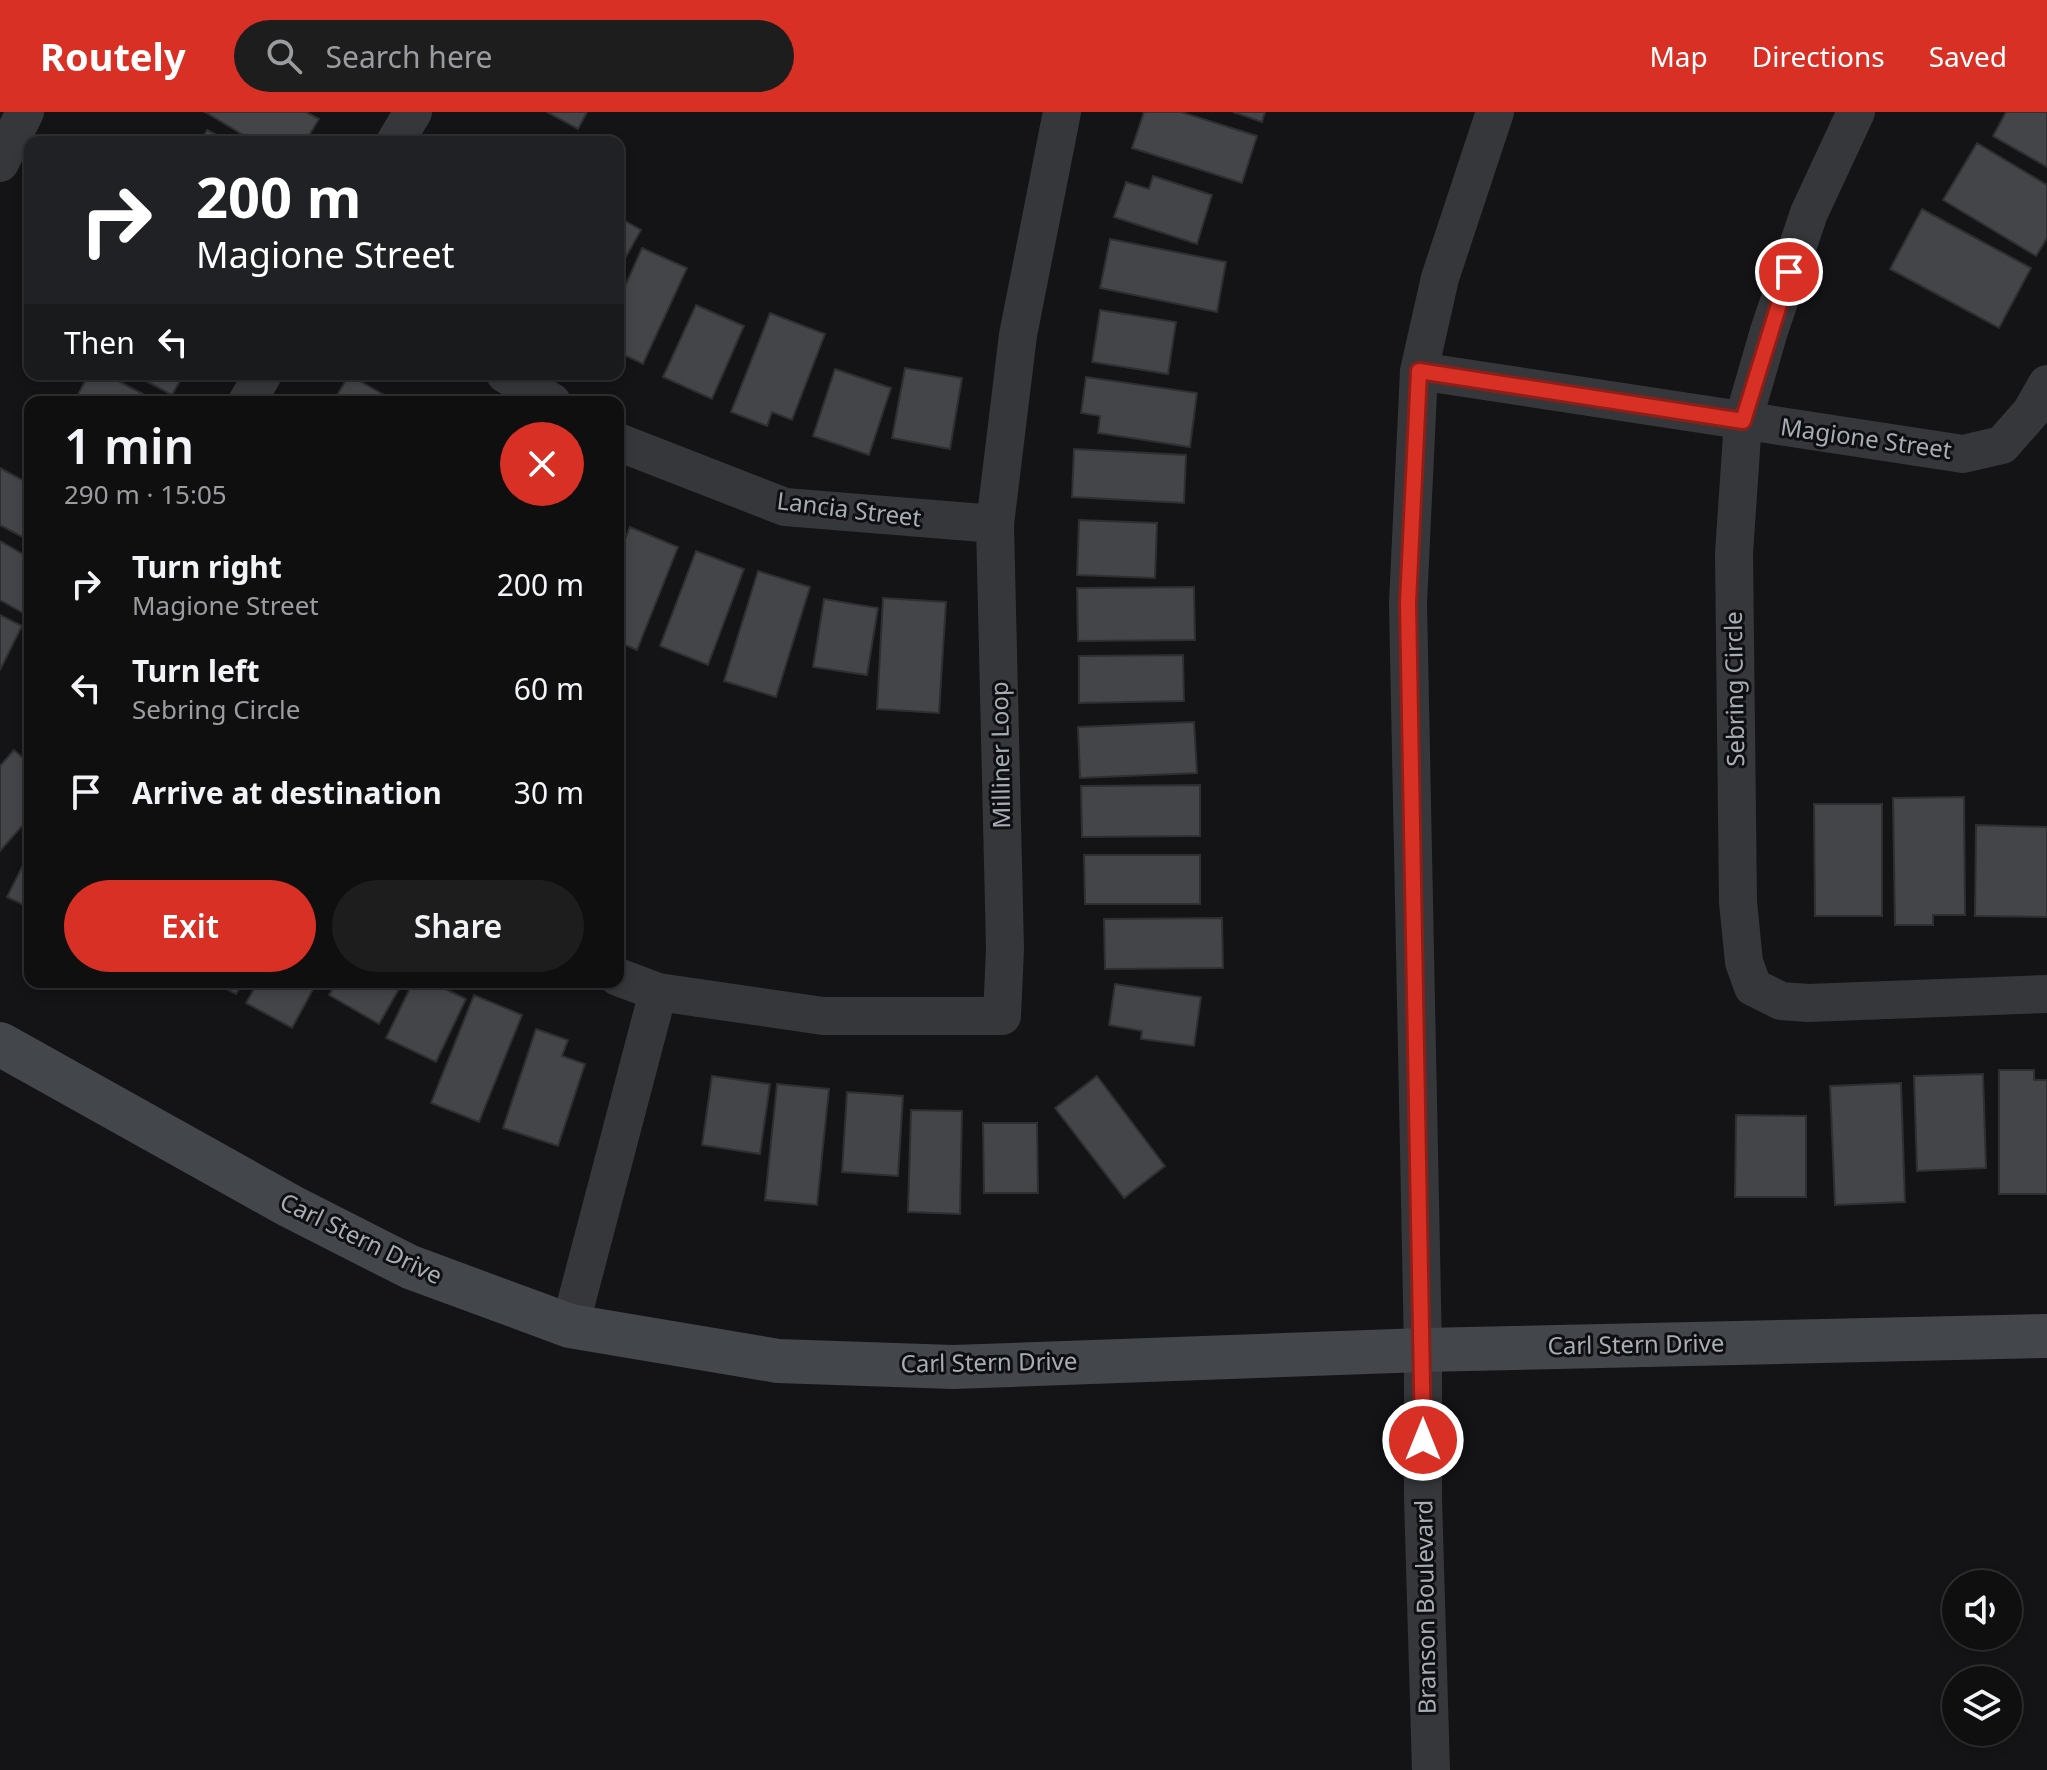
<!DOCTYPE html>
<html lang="en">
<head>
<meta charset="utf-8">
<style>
  :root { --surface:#0f0f10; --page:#1d1d1e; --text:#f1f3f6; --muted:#9b9c9f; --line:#2f2f30; --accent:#d93025 }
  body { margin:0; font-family:"Noto Sans",sans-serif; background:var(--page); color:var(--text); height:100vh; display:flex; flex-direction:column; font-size:30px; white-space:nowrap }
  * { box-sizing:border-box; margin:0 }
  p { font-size:26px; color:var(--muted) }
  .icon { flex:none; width:44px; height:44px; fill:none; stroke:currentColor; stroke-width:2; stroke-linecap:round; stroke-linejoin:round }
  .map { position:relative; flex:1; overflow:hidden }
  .drawer { position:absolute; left:24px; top:284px; width:600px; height:592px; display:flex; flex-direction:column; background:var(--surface); border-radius:16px; box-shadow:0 4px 12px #0003,0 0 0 2px var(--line) }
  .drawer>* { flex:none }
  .guide { position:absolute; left:24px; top:24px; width:600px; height:244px; border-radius:16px; box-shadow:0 4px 12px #0003,0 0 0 2px var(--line); background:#202124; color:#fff; overflow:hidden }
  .buttons { position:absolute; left:1942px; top:1458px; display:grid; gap:16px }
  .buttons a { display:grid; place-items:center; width:80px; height:80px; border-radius:50%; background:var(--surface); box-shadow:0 4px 12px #0003,0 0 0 2px var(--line); font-size:40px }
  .pin { position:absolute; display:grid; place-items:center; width:68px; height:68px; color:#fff; margin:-34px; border:4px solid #fff; border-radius:50%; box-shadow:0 2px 8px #0007 }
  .me { position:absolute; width:88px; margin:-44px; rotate:0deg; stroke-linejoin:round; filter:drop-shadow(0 0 6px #0008) }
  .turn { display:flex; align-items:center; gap:28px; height:168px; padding:0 40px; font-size:36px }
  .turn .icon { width:104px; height:104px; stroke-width:2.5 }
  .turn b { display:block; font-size:56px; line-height:68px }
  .then { display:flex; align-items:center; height:76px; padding:0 40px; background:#0003; gap:16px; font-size:30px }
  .round { display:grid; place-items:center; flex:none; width:84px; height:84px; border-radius:42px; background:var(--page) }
  .summary { display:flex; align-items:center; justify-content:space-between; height:136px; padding:0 40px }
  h1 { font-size:48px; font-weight:600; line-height:60px }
  .cta { display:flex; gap:16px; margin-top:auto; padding:16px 40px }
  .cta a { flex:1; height:92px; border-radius:48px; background:var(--accent); color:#fff; font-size:32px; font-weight:600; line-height:92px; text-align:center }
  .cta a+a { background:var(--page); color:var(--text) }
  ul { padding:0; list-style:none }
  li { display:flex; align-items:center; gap:24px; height:104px; padding:0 40px }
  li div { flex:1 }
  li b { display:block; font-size:30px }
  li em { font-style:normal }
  header { display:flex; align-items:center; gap:48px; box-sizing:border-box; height:112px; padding:0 40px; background:var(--accent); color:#fff }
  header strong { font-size:38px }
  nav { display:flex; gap:44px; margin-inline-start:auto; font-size:28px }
  .search { width:560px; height:72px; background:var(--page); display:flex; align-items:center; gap:20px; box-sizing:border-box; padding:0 28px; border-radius:44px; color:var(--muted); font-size:30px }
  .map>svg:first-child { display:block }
  .building { fill:#434549; stroke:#2e2f31; stroke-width:2 }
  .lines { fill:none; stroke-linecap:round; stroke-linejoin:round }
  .street { stroke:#35373a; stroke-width:38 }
  .secondary { stroke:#43464a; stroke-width:44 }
  .route-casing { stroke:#8d1f18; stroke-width:20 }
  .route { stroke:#d93025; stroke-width:14 }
  .labels { text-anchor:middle; stroke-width:6; stroke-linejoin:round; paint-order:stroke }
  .street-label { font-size:24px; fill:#a6aeb5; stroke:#0f0f11 }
</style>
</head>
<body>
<header>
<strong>Routely</strong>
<div class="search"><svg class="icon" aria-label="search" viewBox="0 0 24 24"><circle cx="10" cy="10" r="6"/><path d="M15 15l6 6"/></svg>Search here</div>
<nav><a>Map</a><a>Directions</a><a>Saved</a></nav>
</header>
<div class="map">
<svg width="2047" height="1658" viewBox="0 0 2047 1658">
  <rect width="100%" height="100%" fill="#141416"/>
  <!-- building -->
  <path class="building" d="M205,0H306L319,7L305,30H255Z
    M547,0H587L578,17Z
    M1144,0H1181L1257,24L1242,71L1132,36Z
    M1233,0H1265L1262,10Z
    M2006,0H2047V55L1993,24Z
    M207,18L230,30H201Z
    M1977,31L2047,73V126L2036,144L1943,88Z
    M1153,64L1212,83L1197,132L1114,105L1126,70L1149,77Z
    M1922,97L2031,156L1999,216L1890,157Z
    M618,105L641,118L618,159Z
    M1110,127L1226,150L1217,200L1100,176Z
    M642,136L687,156L643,252L618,240V190Z
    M696,193L744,214L712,287L663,265Z
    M1100,198L1176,210L1168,262L1092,250Z
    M770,201L825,222L792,308L772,300L767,314L731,300Z
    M905,256L962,266L950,337L892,326Z
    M835,257L891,276L869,343L813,324Z
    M89,262H105L158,290H74Z
    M133,262H184L172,283Z
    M349,263L393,288L392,290H333Z
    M1086,265L1197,281L1190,335L1098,321L1100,304L1081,301Z
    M1074,337L1186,343L1184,391L1072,385Z
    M0,356L30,372V429L0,413Z
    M1079,408L1157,411L1155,466L1077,463Z
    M630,415L678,435L637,538L618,530V445Z
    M0,429L30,446V493L25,502L0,488Z
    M696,439L744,457L708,553L660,534Z
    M758,459L810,475L776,585L724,569Z
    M1194,475L1195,528L1078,529L1077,476Z
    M883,486L946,490L939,601L877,597Z
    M824,487L878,496L867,563L813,555Z
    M0,503L22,514L0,558Z
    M1183,543L1184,589L1079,591V544Z
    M1194,610L1197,661L1080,666L1078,615Z
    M14,638L30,652V705L0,739V654Z
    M1200,673V724L1082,725L1081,674Z
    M1964,685L1965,803H1933V813H1895L1893,686Z
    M1814,692H1882V804H1815Z
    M1976,713L2047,715V805L1975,804Z
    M30,739V796L7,785Z
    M1084,743H1200V792H1085Z
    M1222,806L1223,856L1105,857L1104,807Z
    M213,870H243L236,882Z
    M258,870H317L292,916L246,891Z
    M337,870H403L379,912L329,883Z
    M413,870H431L466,887L436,950L386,926Z
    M1115,872L1201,885L1194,934L1141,927L1142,919L1109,913Z
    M474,883L522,903L479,1010L431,991Z
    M536,917L568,928L562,944L585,952L558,1034L503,1016Z
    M1999,958H2034V968H2047V1082H1999Z
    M1983,962L1986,1056L1917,1059L1914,964Z
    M712,964L770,972L760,1042L702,1033Z
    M1097,964L1165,1054L1124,1086L1055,996Z
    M1901,971L1905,1090L1835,1093L1830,974Z
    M777,972L829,977L817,1093L765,1088Z
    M847,980L903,984L898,1064L842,1060Z
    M911,998L962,999L960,1102L908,1100Z
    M1736,1003L1806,1004V1085H1735Z
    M983,1011H1037L1038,1081H984Z"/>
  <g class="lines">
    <!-- street -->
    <path class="street" d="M1856,0L1809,101L1769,219L1743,309L1734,441L1738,790L1744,850L1753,875L1781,889L1808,891L2047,882
      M395,30L413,0
      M0,51L25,0
      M1419,259L1963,342L2002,333L2031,300L2047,272
      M505,262L552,290
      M247,290L263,262
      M618,330L785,395L995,412
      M618,865L658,880L823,904H1002L1005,837L995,412L1018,223L1062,0
      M570,1214L658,880
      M1431,1658L1423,1387V1238L1408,491L1419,259L1440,166L1495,0"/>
    <!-- secondary -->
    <path class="secondary" d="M0,932L290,1094L410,1155L570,1214L778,1249L953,1255L1423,1238L2047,1224"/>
  </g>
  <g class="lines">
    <defs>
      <path id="route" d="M1423,1328L1408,491L1419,259L1743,309L1789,160"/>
    </defs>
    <!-- route casing -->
    <use href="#route" class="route-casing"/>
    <!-- route -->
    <use href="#route" class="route"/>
  </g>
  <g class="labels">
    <!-- street labels -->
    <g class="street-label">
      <text transform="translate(1866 327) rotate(8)" y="8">Magione Street</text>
      <text transform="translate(849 398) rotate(7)" y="8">Lancia Street</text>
      <text transform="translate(1735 577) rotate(-91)" y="8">Sebring Circle</text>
      <text transform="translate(1001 643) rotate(-91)" y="8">Milliner Loop</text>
      <text transform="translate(361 1127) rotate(26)" y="8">Carl Stern Drive</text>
      <text transform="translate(1636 1233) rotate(-1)" y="8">Carl Stern Drive</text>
      <text transform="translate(989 1251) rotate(-1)" y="8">Carl Stern Drive</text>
      <text transform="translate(1426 1495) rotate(-91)" y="8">Branson Boulevard</text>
    </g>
  </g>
</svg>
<div class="buttons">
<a><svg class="icon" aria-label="sound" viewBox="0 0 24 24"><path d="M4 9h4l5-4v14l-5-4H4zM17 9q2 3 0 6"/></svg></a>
<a><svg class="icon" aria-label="layers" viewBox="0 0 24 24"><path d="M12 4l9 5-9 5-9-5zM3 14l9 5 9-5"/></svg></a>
</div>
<div class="pin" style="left:1789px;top:160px;background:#d93025"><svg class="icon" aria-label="arrive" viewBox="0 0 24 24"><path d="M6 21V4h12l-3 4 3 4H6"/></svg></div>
<svg class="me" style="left:1423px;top:1328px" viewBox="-20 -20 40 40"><circle r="17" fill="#d93025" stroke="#fff" stroke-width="3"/><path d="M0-11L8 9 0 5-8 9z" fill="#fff"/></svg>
<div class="guide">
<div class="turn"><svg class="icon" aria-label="right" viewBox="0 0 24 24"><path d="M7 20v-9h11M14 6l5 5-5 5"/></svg><div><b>200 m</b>Magione Street</div></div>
<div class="then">Then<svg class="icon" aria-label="left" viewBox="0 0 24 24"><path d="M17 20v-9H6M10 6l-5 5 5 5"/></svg></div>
</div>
<section class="drawer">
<div class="summary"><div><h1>1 min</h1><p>290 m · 15:05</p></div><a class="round" style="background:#d93025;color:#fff"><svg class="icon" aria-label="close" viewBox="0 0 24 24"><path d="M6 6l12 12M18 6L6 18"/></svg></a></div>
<ul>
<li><svg class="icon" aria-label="right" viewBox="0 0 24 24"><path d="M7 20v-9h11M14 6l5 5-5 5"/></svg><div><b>Turn right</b><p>Magione Street</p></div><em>200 m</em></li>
<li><svg class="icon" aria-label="left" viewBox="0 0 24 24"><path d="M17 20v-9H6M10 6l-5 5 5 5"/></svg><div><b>Turn left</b><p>Sebring Circle</p></div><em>60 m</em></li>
<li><svg class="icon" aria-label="arrive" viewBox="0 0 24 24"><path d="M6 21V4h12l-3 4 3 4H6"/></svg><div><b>Arrive at destination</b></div><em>30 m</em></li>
</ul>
<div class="cta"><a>Exit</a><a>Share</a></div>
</section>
</div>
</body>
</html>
